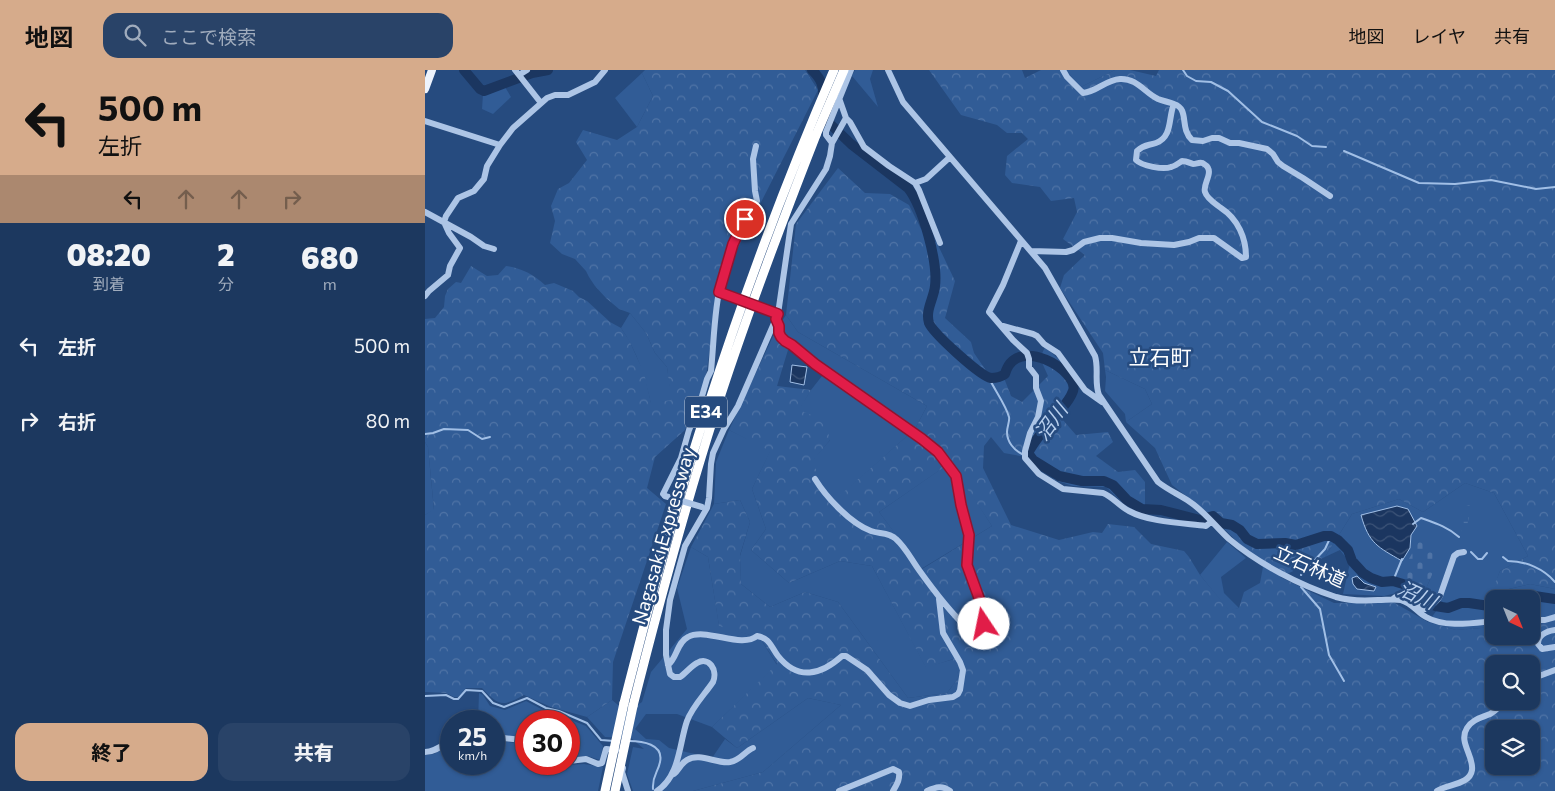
<!DOCTYPE html>
<html lang="ja">
<head>
<meta charset="utf-8">
<style>
  :root { --surface:#1c385f; --page:#294368; --text:#f1f3f6; --muted:#a0acbd; --line:#3a5274; --accent:#d6ab8b }
  body { margin:0; font-family:Commissioner,"Noto Sans JP",sans-serif; background:var(--page); color:var(--text); height:100vh; display:flex; flex-direction:column; font-size:19px; white-space:nowrap }
  * { box-sizing:border-box; margin:0 }
  p { font-size:16px; color:var(--muted) }
  .icon { flex:none; width:28px; height:28px; fill:none; stroke:currentColor; stroke-width:2; stroke-linecap:round; stroke-linejoin:round }
  .map { position:relative; flex:1; overflow:hidden }
  .panel { display:flex; flex-direction:column; background:var(--surface); width:425px }
  .panel>* { flex:none }
  .guide { background:#d6ab8b; color:#111; overflow:hidden }
  .needle { width:32px; rotate:137deg }
  .tools { position:absolute; left:1060px; top:520px; display:grid; gap:10px }
  .tools a { display:grid; place-items:center; width:55px; height:55px; border-radius:10px; background:var(--surface); box-shadow:0 1px 4px #0004,0 0 0 1px var(--line); font-size:25px }
  .speed { position:absolute; left:15px; top:640px; display:flex; gap:10px; font-size:25px; font-weight:700; text-align:center }
  .speed>* { display:grid; place-content:center; width:65px; height:65px; border-radius:50%; background:var(--surface); box-shadow:0 1px 4px #0004,0 0 0 1px var(--line); line-height:1 }
  .speed small { font-size:12px; font-weight:400 }
  .speed .limit { border:8px solid #d22; background:#fff; color:#111 }
  .pin { position:absolute; display:grid; place-items:center; width:42px; height:42px; color:#fff; margin:-21px; border:2px solid #fff; border-radius:50%; box-shadow:0 1px 5px #0007 }
  .me { position:absolute; width:55px; margin:-28px; rotate:349deg; stroke-linejoin:round; filter:drop-shadow(0 0 4px #0008) }
  .turn { display:flex; align-items:center; gap:18px; height:105px; padding:0 15px; font-size:22px }
  .turn .icon { width:65px; height:65px; stroke-width:2.5 }
  .turn b { display:block; font-size:35px; line-height:42px }
  .lanes { display:flex; align-items:center; height:48px; padding:0 15px; background:#0003; justify-content:center; gap:25px; direction:ltr }
  .lanes .off { opacity:.35 }
  .eta { display:flex; justify-content:space-evenly; align-items:center; height:85px; text-align:center }
  .eta b { font-size:30px; font-weight:800; line-height:35px }
  .cta { display:flex; gap:10px; margin-top:auto; padding:10px 15px }
  .cta a { flex:1; height:58px; border-radius:15px; background:var(--accent); color:#111; font-size:20px; font-weight:800; line-height:58px; text-align:center }
  .cta a+a { background:var(--page); color:var(--text) }
  ul { padding:0; list-style:none }
  li { display:flex; align-items:center; gap:15px; height:75px; padding:0 15px }
  li div { flex:1 }
  li b { display:block; font-size:19px }
  li em { font-style:normal }
  header { display:flex; align-items:center; gap:30px; box-sizing:border-box; height:70px; padding:0 25px; background:var(--accent); color:#111 }
  header strong { font-size:24px }
  nav { display:flex; gap:28px; margin-inline-start:auto; font-size:18px }
  .search { width:350px; height:45px; background:var(--page); display:flex; align-items:center; gap:12px; box-sizing:border-box; padding:0 18px; border-radius:15px; color:var(--muted); font-size:19px }
  main { display:flex; flex:1; min-height:0 }
  .map>svg:first-child { display:block }
  .green { fill:#315c96; fill-rule:evenodd }
  .forest { fill:url(#forest-crowns); fill-rule:evenodd }
  .wetland { fill:url(#wetland-marsh) }
  .cemetery { fill:url(#cemetery-stones) }
  .water { fill:url(#water-waves); stroke:#a1bfe6 }
  .lines { fill:none; stroke-linecap:round; stroke-linejoin:round }
  .stream { stroke:#a1bfe6; stroke-width:2 }
  .river { stroke:#1b3660; stroke-width:10 }
  .minor { stroke:#adc5e6; stroke-width:6 }
  .major { stroke:#edf3fd; stroke-width:8 }
  .highway { stroke:#fff; stroke-width:9 }
  .minor-bridge { stroke:#adc5e6; stroke-width:6 }
  .highway-bridge { stroke:#fff; stroke-width:9 }
  .route-casing { stroke:#92132f; stroke-width:12 }
  .route { stroke:#e11d48; stroke-width:9 }
  .labels { text-anchor:middle; stroke-width:5; stroke-linejoin:round; paint-order:stroke }
  .shield { fill:#264b7f; stroke:#bec9d9; stroke-width:1 }
  .shield-label { font-size:18px; font-weight:bold; fill:#fff }
  .street-label { font-size:19px; fill:#fff; stroke:#264b7f }
  .water-label { font-size:20px; font-style:italic; fill:#b8cfed; stroke:#264b7f }
  .quarter-label { font-size:21px; fill:#fff; stroke:#264b7f }
</style>
</head>
<body>
<header>
<strong>地図</strong>
<div class="search"><svg class="icon" aria-label="search" viewBox="0 0 24 24"><circle cx="10" cy="10" r="6"/><path d="M15 15l6 6"/></svg>ここで検索</div>
<nav><a>地図</a><a>レイヤ</a><a>共有</a></nav>
</header>
<main>
<section class="panel">
<div class="guide">
<div class="turn"><svg class="icon" aria-label="left" viewBox="0 0 24 24"><path d="M17 20v-9H6M10 6l-5 5 5 5"/></svg><div><b>500 m</b>左折</div></div>
<div class="lanes"><svg class="icon" aria-label="left" viewBox="0 0 24 24"><path d="M17 20v-9H6M10 6l-5 5 5 5"/></svg><svg class="icon off" aria-label="ahead" viewBox="0 0 24 24"><path d="M12 20V5M6 11l6-6 6 6"/></svg><svg class="icon off" aria-label="ahead" viewBox="0 0 24 24"><path d="M12 20V5M6 11l6-6 6 6"/></svg><svg class="icon off" aria-label="right" viewBox="0 0 24 24"><path d="M7 20v-9h11M14 6l5 5-5 5"/></svg></div>
</div>
<div class="eta">
<div><b>08:20</b><p>到着</p></div>
<div><b>2</b><p>分</p></div>
<div><b>680</b><p>m</p></div>
</div>
<ul>
<li><svg class="icon" aria-label="left" viewBox="0 0 24 24"><path d="M17 20v-9H6M10 6l-5 5 5 5"/></svg><div><b>左折</b></div><em>500 m</em></li>
<li><svg class="icon" aria-label="right" viewBox="0 0 24 24"><path d="M7 20v-9h11M14 6l5 5-5 5"/></svg><div><b>右折</b></div><em>80 m</em></li>
</ul>
<div class="cta"><a>終了</a><a>共有</a></div>
</section>
<div class="map">
<svg width="1130" height="721" viewBox="0 0 1130 721">
  <defs>
    <pattern id="forest-crowns" width="20" height="18" patternUnits="userSpaceOnUse" patternTransform="scale(1.25)"><rect width="20" height="18" fill="#315c96"/><path d="M2 6a3 3 0 1 1 6 0M12 15a3 3 0 1 1 6 0" fill="none" stroke="#5074a6"/></pattern>
    <pattern id="wetland-marsh" width="20" height="14" patternUnits="userSpaceOnUse" patternTransform="scale(1.25)"><rect width="20" height="14" fill="#315c96"/><path d="M1 5h8M5 5V1M11 12h8M15 12V8" fill="none" stroke="#5074a6"/></pattern>
    <pattern id="cemetery-stones" width="16" height="16" patternUnits="userSpaceOnUse" patternTransform="scale(1.25)"><rect width="16" height="16" fill="#315c96"/><path d="M2 7V4a2 2 0 0 1 4 0v3zM10 15v-3a2 2 0 0 1 4 0v3z" fill="#5074a6"/></pattern>
    <pattern id="water-waves" width="16" height="10" patternUnits="userSpaceOnUse" patternTransform="scale(1.25)"><rect width="16" height="10" fill="#1b3660"/><path d="M0 5q4-4 8 0t8 0" fill="none" stroke="#3d5478"/></pattern>
  </defs>
  <rect width="100%" height="100%" fill="#264b7f"/>
  <!-- green -->
  <path class="green" d="M430,0H448L445,9L453,37L427,6Z
    M642,0H690L654,18Z
    M217,3L228,26L212,57L190,28Z
    M80,17L86,27L68,44L57,39L58,24Z
    M205,243L221,263L230,283L242,297L247,330L226,334C220,307 212,281 196,258Z
    M361,245L373,262L502,336L490,359L413,428L385,393L405,370L373,340L386,320L404,297L351,260Z
    M680,300L720,319L727,334L701,352L700,344L680,321L681,307Z
    M304,360L346,380L327,419L341,459L326,480L364,513L415,491L447,496L501,597L529,589L534,607L522,623L483,628L413,532L380,522L345,537L316,514L315,486L325,452L315,430L289,434L291,392Z
    M0,372L3,377L9,440L0,445Z
    M526,392L567,456L496,499L454,442Z
    M1040,413L1069,423L1103,486L1075,501L1067,523L1105,514L1130,519V545L1110,555H1106V529H1069V557L1031,560L1003,552L1018,532L999,523L1007,505L973,508L980,521L959,526L918,524L925,493L915,480L900,487L927,444L974,429L998,442ZM983,439L992,456L986,465L985,478L977,491Z
    M802,472L821,488L796,507L799,523L814,538L804,541L775,505Z
    M266,477L283,487L294,555L335,568L352,595L287,657L252,644H221L210,659L221,669L234,670L244,678L287,688L300,669L312,678L383,628L416,635L338,702L268,721H208L202,704L208,677L219,679L206,668L180,667L162,647L187,630L202,642L217,632L226,602L262,559L252,518Z
    M54,623L58,625L65,636L80,640L101,631L122,642L137,644L141,648L161,656L178,676L175,690L162,686L144,688V651H101V668L97,666H72L69,665V651H53Z
    M69,670L97,674L101,675V694H140L143,695L159,694L178,697L173,721H0V685L9,684L26,674V694H69Z"/>
  <!-- forest -->
  <path class="forest" d="M220,0H380L393,20L294,215L280,313L260,360L230,387L222,418L241,434L188,592L187,630L162,647L126,637L99,625C77,637 74,636 57,618H41L33,627H29L21,623L0,622V445L9,439L3,377L0,372V249L10,248L19,237L20,226L23,219L31,212L36,213L46,196L62,206L73,205L81,196C96,198 108,204 120,215L129,213L148,221L154,227L162,231L185,252L196,258L204,270L219,303L226,333L246,330L242,297L230,283L221,263L205,243L194,239L181,228L170,216L164,207L161,201L150,189L137,184L125,173L130,151L126,136L133,119L144,113L162,90L151,72L158,60L192,70L212,57L228,26L217,3Z
    M504,0H597L600,8L616,0H642L654,18L690,0H705L731,6L734,0H1130V519L1105,514L1066,523L1075,501L1103,486L1069,423L1040,413L998,442L974,429L927,444L900,487L855,507L909,533L968,532L1003,552L1031,560L1069,557V566H1106V555H1110L1130,545V721H268L338,702L416,635L383,628L312,678L287,657L352,594L335,568L294,556L283,487L266,477L289,434L315,430L325,452L315,485L316,514L345,537L380,522L413,532L483,628L522,623L534,607L528,589L501,598L447,496L415,491L364,513L326,480L341,459L327,419L345,381L304,360L351,260L366,270L352,316L386,320L374,340L400,350L405,370L386,393L413,427L490,359L502,336L373,262L361,245L371,154L413,98L440,123L465,124L484,135L496,159L512,173L530,211L520,248L546,272L549,283L562,302L579,308L586,326L597,332L623,306L615,288L620,277L638,293L651,310L631,342L651,365L683,362L688,372L671,386L693,402L710,400L720,412V442L697,432L681,417L648,416L630,410L601,387L579,383L566,367L559,376L558,398L586,455L634,470L668,462L677,463L683,454L709,457L726,474L759,481L764,487L775,505L804,540L814,538L819,522L835,513L838,497L782,442L747,415L730,378L701,352L727,334L720,319L680,300L678,283L635,218L639,205L660,185L638,169L652,142L649,128L626,131L615,117L587,113L580,105L582,86L603,69L597,63H582L572,55L536,45ZM525,393L567,456L497,499L454,442ZM1069,594H1106V631H1069ZM1069,659H1106V696H1069Z"/>
  <!-- wetland -->
  <path class="wetland" d="M1044,435L1046,437L1042,456L1038,463L1033,456L1039,437Z"/>
  <!-- cemetery -->
  <path class="cemetery" d="M996,468L1008,476L1007,505L999,523L973,508Z"/>
  <!-- water -->
  <path class="water" d="M367,295L382,297L379,315L365,312Z
    M972,436L983,439L992,456L986,465L985,478L977,491C953,477 944,474 936,445Z
    M932,506L939,513L951,517L949,521L932,519L928,514L927,508Z"/>
  <g class="lines">
    <!-- stream -->
    <path class="stream" d="M758,0L762,6L771,11L786,12L803,21L837,52L872,66L887,76L901,77
      M919,81L994,113L1030,114L1066,110L1111,119L1130,117
      M564,308C569,319 581,335 584,347C585,351 582,357 582,362C582,372 589,380 597,384
      M0,364L8,363L19,359L43,360L57,369L65,367
      M988,454L996,448C1010,453 1023,457 1034,467
      M1046,482L1053,489H1057L1062,483
      M1078,487L1083,491C1101,491 1119,499 1130,512
      M876,505L900,479L906,466
      M968,511L977,489
      M876,517L895,539L904,585L919,611
      M0,626L21,625L29,629H33L41,620L57,621L68,633L79,637L102,628L121,638L134,641L162,653L176,670L189,671
      M204,671C217,671 239,674 235,692C233,703 227,705 228,719"/>
    <!-- river -->
    <path class="river" d="M39,0L55,19L59,21L107,3L123,0
      M387,0C396,9 399,15 398,28
      M400,45L401,50L426,74L483,118C498,137 513,192 510,216C509,228 500,240 504,253C508,263 555,306 566,308C571,308 576,307 580,304C591,263 655,301 648,321C645,330 638,337 633,343C622,356 611,368 603,383L608,390L634,406L657,411H679L688,415L702,430L717,439L736,440L775,450L788,446L796,453L807,455L815,460L822,469L832,474L860,473L871,475L899,466H906L913,470L923,480L927,491L938,503L946,508L957,512L968,511L978,514L986,518L992,526L1010,536L1023,538L1036,533H1044L1064,536L1069,535
      M1093,529L1103,525L1130,529"/>
    <!-- minor -->
    <path class="minor" d="M90,0L116,33
      M463,0L478,32L620,198L670,286C674,299 669,312 674,325L733,412C743,420 755,425 765,432C780,442 791,457 804,469C834,494 874,515 911,527C925,531 939,531 953,530C961,530 968,529 976,530C987,533 992,542 1001,547C1020,558 1048,553 1069,551
      M638,0L642,7L658,23C672,22 680,10 695,9C712,8 720,23 733,29C738,31 744,32 749,34
      M94,5L102,0
      M414,28L421,48L425,52L439,77L464,96L490,113L501,109L525,87
      M0,51L75,75
      M407,73L421,48
      M490,113L494,120L515,173
      M0,142L46,167L59,176L69,179
      M596,171L578,215L564,242L588,270L602,283L604,289V297L611,306V318L616,331L613,347L605,363L600,381V388L614,404L638,419L678,423C688,427 694,436 704,441C724,452 757,453 781,456L786,452
      M606,181L641,182L648,180L659,172L675,168H687L716,173L749,175L764,172L774,168H789L817,188L821,187C821,168 813,149 796,138C791,134 782,129 780,122C777,114 791,101 779,94C776,91 772,94 768,94C765,93 761,91 757,91C754,93 750,96 746,97C738,100 717,96 711,90L712,81C720,74 722,76 731,73C748,67 743,47 749,34C765,39 754,58 767,70L778,71L787,68H794L805,73H814L842,79L848,84L853,92L858,96L878,108L905,126
      M0,226L4,221L23,205L25,196L35,178L24,163L19,152L21,146L33,128L49,121L59,109L62,96L75,75L88,58L122,28L130,25H143L170,12L180,0
      M351,249L354,256V263L360,271L367,275L390,294L505,375L513,382L531,406L536,435L544,465L543,495L559,548V554L554,561L549,562L543,559C524,541 509,521 494,500C486,489 481,478 471,469C464,462 454,464 446,461C425,453 401,427 390,409
      M578,256L608,264L612,266L619,274L633,283L660,320L677,332
      M240,426L238,424L256,388L264,360L275,333L282,309L286,301C289,272 289,240 296,212C304,183 316,156 332,131L330,121L328,89L331,76
      M968,529C980,518 989,533 1000,539C1006,536 1012,532 1015,526L1029,486L1033,483L1039,482
      M1106,550H1120L1130,547
      M1130,560C1122,561 1113,565 1113,574L1117,579L1130,577
      M243,595C252,588 252,572 263,567C281,557 316,579 332,566C345,568 346,577 353,586C373,611 396,605 417,586H421L442,600L464,625L475,633L485,636L504,630L528,627L533,624L535,620L538,600L535,592L518,563L514,529
      M1106,609L1130,600
      M69,667L98,670L101,671
      M0,682C10,682 18,675 26,670
      M144,691L161,689L173,694L177,693L181,679L191,680
      M198,698L197,702L203,721
      M249,704C254,700 256,693 262,690C275,682 291,694 305,692C316,690 320,681 328,678
      M232,721C255,706 254,674 262,651C267,637 280,624 288,612C293,600 284,586 272,593C266,596 261,603 255,607H249L245,604L241,585V560L245,530L260,476L282,438L284,428L286,394L288,383L299,359L313,336L353,244L366,154L401,99L405,86L407,73L401,65V62L426,0
      M414,721L468,699L474,702C475,710 472,714 468,721
      M502,721C511,717 517,715 525,721
      M1012,721C1022,714 1045,715 1047,700C1049,686 1033,672 1042,658C1048,649 1056,648 1065,644C1071,641 1075,636 1080,631"/>
    <!-- major -->
    <path class="major" d="M0,19L7,0"/>
    <!-- highway -->
    <path class="highway" d="M199,633C224,535 250,436 282,339C319,224 361,111 409,0
      M208,636C233,537 259,440 290,343C320,249 355,157 391,65"/>
    <!-- minor-bridge -->
    <path class="minor-bridge" d="M299,224L350,242
      M240,426L277,437"/>
    <!-- highway-bridge -->
    <path class="highway-bridge" d="M391,65L419,0
      M180,721L199,633
      M190,721L208,636"/>
  </g>
  <g class="lines">
    <defs>
      <path id="route" d="M320,149L308,174L294,222L353,244L351,249L354,256V263L356,267L360,271L367,275L390,294L497,369L513,382L531,406L536,435L544,465L542,495L558,539L559,554"/>
    </defs>
    <!-- route casing -->
    <use href="#route" class="route-casing"/>
    <!-- route -->
    <use href="#route" class="route"/>
  </g>
  <g class="labels">
    <!-- shield labels -->
    <rect class="shield" x="260" y="326.5" width="42" height="31" rx="4"/>
    <g class="shield-label">
      <text x="281" y="348">E34</text>
    </g>
    <!-- street labels -->
    <g class="street-label">
      <text transform="translate(238 466) rotate(-74)" y="7">Nagasaki Expressway</text>
      <text transform="translate(885 496) rotate(24)" y="7">立石林道</text>
    </g>
    <!-- water labels -->
    <g class="water-label">
      <text transform="translate(626 352) rotate(-54)" y="7">沼川</text>
      <text transform="translate(992 525) rotate(25)" y="7">沼川</text>
    </g>
    <!-- quarter labels -->
    <g class="quarter-label">
      <text x="735" y="295">立石町</text>
    </g>
  </g>
</svg>
<div class="tools">
<a><svg class="needle" viewBox="-14 -14 28 28"><path d="M0-13l5 13h-10z" fill="#e53935"/><path d="M0 13l5-13h-10z" fill="#a0acbd"/></svg></a>
<a><svg class="icon" aria-label="search" viewBox="0 0 24 24"><circle cx="10" cy="10" r="6"/><path d="M15 15l6 6"/></svg></a>
<a><svg class="icon" aria-label="layers" viewBox="0 0 24 24"><path d="M12 4l9 5-9 5-9-5zM3 14l9 5 9-5"/></svg></a>
</div>
<div class="speed"><div>25<small>km/h</small></div><div class="limit">30</div></div>
<div class="pin" style="left:320px;top:149px;background:#d93025"><svg class="icon" aria-label="arrive" viewBox="0 0 24 24"><path d="M6 21V4h12l-3 4 3 4H6"/></svg></div>
<svg class="me" style="left:559px;top:554px" viewBox="-20 -20 40 40"><circle r="19" fill="#fff"/><path d="M0-13L10 11 0 6-10 11z" fill="#e11d48"/></svg>
</div>
</main>
</body>
</html>
